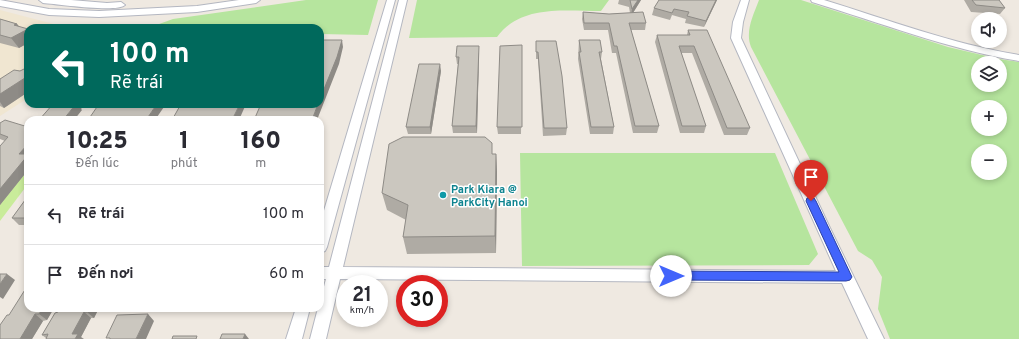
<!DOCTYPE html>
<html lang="vi">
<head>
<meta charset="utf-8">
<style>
  :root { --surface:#fff; --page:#f7f7f7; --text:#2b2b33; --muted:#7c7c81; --line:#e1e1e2 }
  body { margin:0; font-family:Overpass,sans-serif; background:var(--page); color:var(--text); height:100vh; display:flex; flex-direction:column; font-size:15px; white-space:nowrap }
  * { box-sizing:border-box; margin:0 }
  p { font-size:13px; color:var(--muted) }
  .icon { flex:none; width:22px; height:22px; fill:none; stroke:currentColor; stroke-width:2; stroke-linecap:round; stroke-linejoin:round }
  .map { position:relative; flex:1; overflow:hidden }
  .sheet { position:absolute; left:24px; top:116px; width:300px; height:196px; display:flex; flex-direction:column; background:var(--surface); border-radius:12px; box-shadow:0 2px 6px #0003 }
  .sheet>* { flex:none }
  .top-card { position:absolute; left:24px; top:24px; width:300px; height:84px; border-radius:12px; box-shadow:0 2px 6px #0003; background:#00695c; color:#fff; overflow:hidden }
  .controls { position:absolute; left:971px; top:12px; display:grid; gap:8px }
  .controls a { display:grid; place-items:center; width:36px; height:36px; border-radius:50%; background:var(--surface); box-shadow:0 2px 6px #0003; font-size:20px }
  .speed { position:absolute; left:336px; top:275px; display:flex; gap:8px; font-size:20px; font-weight:700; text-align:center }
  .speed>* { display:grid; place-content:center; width:52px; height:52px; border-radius:50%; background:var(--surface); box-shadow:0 2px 6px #0003; line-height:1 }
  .speed small { font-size:10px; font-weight:400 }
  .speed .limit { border:6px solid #d22; background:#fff; color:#111 }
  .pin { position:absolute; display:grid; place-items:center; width:34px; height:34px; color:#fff; margin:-41px -17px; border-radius:50% 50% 50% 0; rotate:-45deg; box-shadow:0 0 4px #0007 }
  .pin .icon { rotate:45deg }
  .me { position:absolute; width:44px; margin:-22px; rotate:90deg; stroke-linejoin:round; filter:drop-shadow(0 0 3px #0008) }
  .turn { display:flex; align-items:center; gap:14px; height:84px; padding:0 20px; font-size:18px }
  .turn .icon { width:52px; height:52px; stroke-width:2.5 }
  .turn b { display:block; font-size:28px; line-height:34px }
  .eta { display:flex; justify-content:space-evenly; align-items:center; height:68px; text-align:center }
  .eta b { font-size:24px; font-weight:800; line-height:28px }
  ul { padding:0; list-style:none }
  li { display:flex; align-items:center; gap:12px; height:60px; padding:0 20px; border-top:1px solid var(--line) }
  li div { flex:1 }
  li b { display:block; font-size:15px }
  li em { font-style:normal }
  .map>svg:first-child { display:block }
  .education { fill:#f0e6d1 }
  .green { fill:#b6e59e; fill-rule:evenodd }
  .pitch { fill:#c9ec9a }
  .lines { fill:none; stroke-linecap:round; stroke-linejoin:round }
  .minor-casing { stroke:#b4b7c1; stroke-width:2 }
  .minor { fill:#fff; fill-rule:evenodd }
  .wall { fill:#afaba4 }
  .shaded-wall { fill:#8e8b86 }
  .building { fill:#cbc7bf; stroke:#8e8b86 }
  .route { fill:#4264fb; stroke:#2b41a3 }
  .culture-dot { fill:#0f9aa8; stroke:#fff; stroke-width:1.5 }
  .labels { text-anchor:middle; stroke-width:3; stroke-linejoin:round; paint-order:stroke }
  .culture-label { font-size:11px; font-weight:bold; fill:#0d838f; stroke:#fff; text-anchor:start }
</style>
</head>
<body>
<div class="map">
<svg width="1019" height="339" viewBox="0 0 1019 339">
  <rect width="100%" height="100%" fill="#efe9e1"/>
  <!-- education -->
  <path class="education" d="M0,10L69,28H28V98L0,116Z"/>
  <!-- green -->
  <path class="green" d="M306,0H378L368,35L320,34V28H148L173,19Z
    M417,0H609L601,11C565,11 521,4 497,37L409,38Z
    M759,0H801L948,47L999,59L1019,62V339H890L878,309L882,277L872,260L858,251L751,47C745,31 753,16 759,0ZM978,63H1000V85H978ZM978,107H1000V129H978ZM978,151H1000V173H978Z
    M520,153H775L818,254L809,265L522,266Z"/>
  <!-- pitch -->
  <path class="pitch" d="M0,151H28V184L0,221Z"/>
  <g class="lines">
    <defs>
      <path id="minor" d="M0,0L49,9L99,11L197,6L239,0H260L256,3L197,12L99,17L49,15L0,6Z
        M39,0H71L107,3L121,2L125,5C117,13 57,4 43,3Z
        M387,0H395L327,247L325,251L320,253V224Z
        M399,0H407L343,267L836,271L731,38L733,22L741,0H749L743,22L741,38L830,228L884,339H868L842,283L340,279L326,339H310L318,308H320V302L326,279H320V267H329Z
        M811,0H824C889,20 952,44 1019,55V61C948,49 881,23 812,2Z
        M296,308H310L302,339H286Z"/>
    </defs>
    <!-- minor casing -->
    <use href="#minor" class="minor-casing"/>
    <!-- minor -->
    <use href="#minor" class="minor"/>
  </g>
  <!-- wall -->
  <path class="wall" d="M619,0H641L633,13L646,23L645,30H631L659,126L657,133H633L616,53H612L608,30H584L582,19L583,12L609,14L630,13L629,7L618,4Z
    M717,0L704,27L685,23L686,19L672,15L670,20L652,15L654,8Z
    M964,0H999L1005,8L1000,14L971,12Z
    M0,19L17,24L19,27L28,29V43L19,48L0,43Z
    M688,30L750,128L747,135H724L692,53H681L706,126L704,133H680L655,42L657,35H687Z
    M579,40L602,52L601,59L614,127L613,134H590L578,59Z
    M536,41L567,128L566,135L543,136L538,59H536Z
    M522,45L521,134H498L497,127Z
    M479,53L477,133H453L452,126L458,64H457L456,57Z
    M28,70V92L4,108L0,106V79L20,71Z
    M441,71L431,134H408L406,127Z
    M0,123L28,127V170L0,205V146L5,141L0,139Z
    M492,154H496L497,172L496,253L407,254L403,237L406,220L387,210L382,193Z
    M28,196V225H19L12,218Z
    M54,308L47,320L43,321L32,339H0L9,315Z
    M99,308L94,318H91L81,337L46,338L42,335L55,313Z"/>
  <!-- shaded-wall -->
  <path class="shaded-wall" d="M638,0H641L631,16L632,9Z
    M716,0H717L704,27L706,21Z
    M17,24L23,31L28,29V43L19,48L11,38L14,25Z
    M342,40L343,47L339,64L317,120H312L318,104H320V99Z
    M479,46V53L477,133L476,126Z
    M440,64L441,71L431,134L430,127Z
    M28,76V92L4,108L0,102V94Z
    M76,104H85L81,109L82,110L74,120H63Z
    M157,104H166L155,120H146Z
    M240,104H246L239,120H232Z
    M28,144V170L0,205V189L19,154Z
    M496,154L497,172L496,253L495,236Z
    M7,274L15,280L3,299L0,297V284Z
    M43,308H54L47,320L39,314Z
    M89,308H99L94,318L87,312Z
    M84,312L91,318L81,337L84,339H75L72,334Z
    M35,314L43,321L32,339H20Z
    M148,314L154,321L146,339H136Z
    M245,334L249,339H243Z"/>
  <!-- building -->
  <path class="building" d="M630,0H638L632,9Z
    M659,0H716L706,21L687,16L689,12L674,9L672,13L654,8Z
    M972,0H999L1005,8L976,5Z
    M583,12L609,14L643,12L646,23H629L659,126H635L617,46H614L609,23H584Z
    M0,19L17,24L14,25L28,29L11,38L0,35Z
    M688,30H707L750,128H727L694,46H679L706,126H682L657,35H690Z
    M320,40H342L337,57L320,99Z
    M579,40H600L602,52H599L614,127H591L579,52H581Z
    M536,41H556L562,76L567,128H544L538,52H536Z
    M522,45V127H497L500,46Z
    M457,46H479L476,126H452L459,57H456Z
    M419,64H440L430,127H406Z
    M24,69L28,70V76L0,94V79L14,70L20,71Z
    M53,104H76L63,120H39Z
    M99,104H157L146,120H88Z
    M181,104H240L232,120H172Z
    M261,104H318L312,120H254Z
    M5,120L28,127V144L19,154H28V155L0,189V146L8,137L0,134V123Z
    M403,137H485L492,143V154H496L495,236L403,237L408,205L382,193L389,144Z
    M28,196V218H12Z
    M0,274H7L0,284Z
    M28,285V308H43L39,314H35L20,339H0V325L7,315H9Z
    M61,308H89L87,312H84L72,334H78L75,339H46L48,334L42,335L55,313L58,312Z
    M148,314L136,339H110V338H106L117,315Z
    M222,334H245L243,339H220Z
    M173,336H197L196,339H172Z"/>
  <!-- route -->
  <path class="route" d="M811,197L814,198L816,201L852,277L850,280L846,281L671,280L667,279L665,276L667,272L671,271L839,272L806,201L807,198Z"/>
  <!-- markers -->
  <circle class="culture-dot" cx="443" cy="195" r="4"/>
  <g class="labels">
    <!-- culture labels -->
    <g class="culture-label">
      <text x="451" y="193">Park Kiara @<tspan x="451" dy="13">ParkCity Hanoi</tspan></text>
    </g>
  </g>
</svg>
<div class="controls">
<a><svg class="icon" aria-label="sound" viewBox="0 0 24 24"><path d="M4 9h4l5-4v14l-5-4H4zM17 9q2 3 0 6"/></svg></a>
<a><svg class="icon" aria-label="layers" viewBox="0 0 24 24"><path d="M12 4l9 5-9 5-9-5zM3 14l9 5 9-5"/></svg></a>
<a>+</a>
<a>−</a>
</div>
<div class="speed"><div>21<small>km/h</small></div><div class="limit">30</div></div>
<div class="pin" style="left:811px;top:201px;background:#d93025"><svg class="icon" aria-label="arrive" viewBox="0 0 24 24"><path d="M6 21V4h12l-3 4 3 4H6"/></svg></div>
<svg class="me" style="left:671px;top:276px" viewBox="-20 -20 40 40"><circle r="19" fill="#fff"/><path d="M0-13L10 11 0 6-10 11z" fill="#4264fb"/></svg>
<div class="top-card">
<div class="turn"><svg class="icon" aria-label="left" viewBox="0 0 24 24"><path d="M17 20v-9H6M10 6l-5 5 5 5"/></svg><div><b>100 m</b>Rẽ trái</div></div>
</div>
<section class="sheet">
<div class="eta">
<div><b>10:25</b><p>Đến lúc</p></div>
<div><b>1</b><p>phút</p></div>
<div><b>160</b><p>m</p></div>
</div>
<ul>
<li><svg class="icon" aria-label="left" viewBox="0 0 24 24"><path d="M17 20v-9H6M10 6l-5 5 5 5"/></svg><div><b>Rẽ trái</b></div><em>100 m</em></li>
<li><svg class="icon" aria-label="arrive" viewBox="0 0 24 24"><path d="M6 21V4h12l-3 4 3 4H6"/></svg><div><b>Đến nơi</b></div><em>60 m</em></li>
</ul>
</section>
</div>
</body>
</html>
